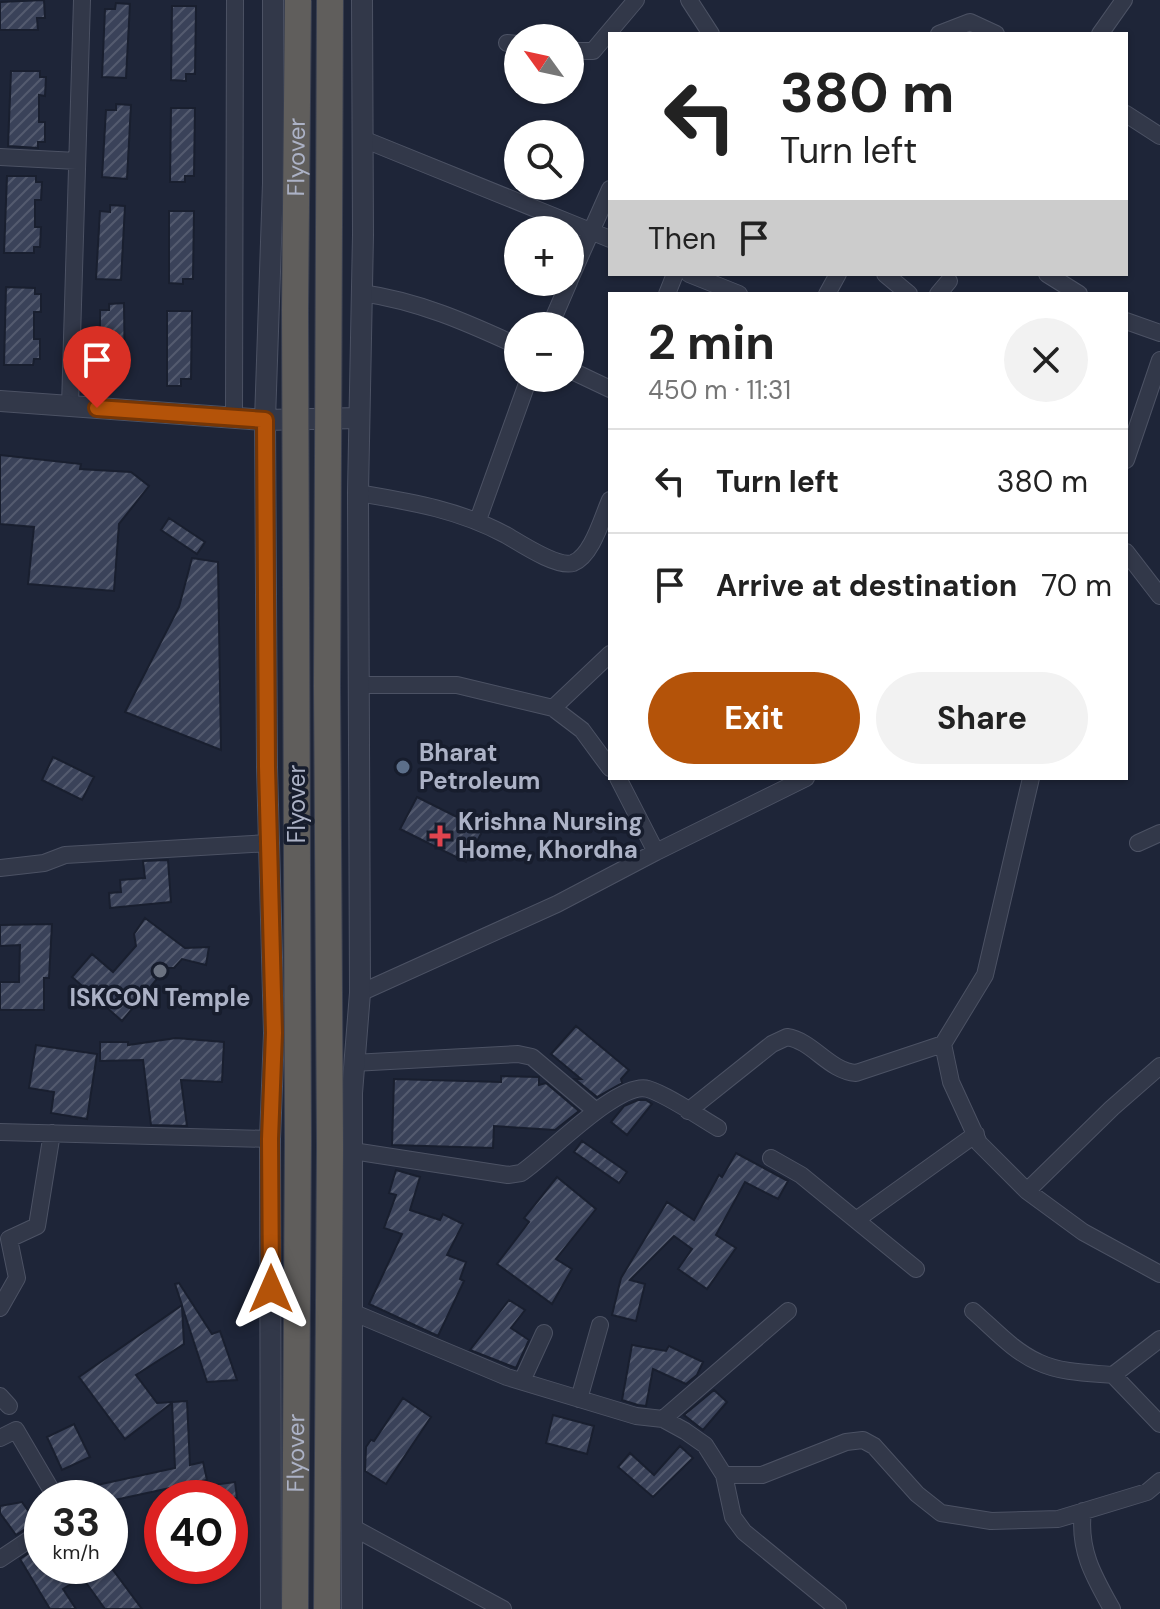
<!DOCTYPE html>
<html lang="en">
<head>
<meta charset="utf-8">
<style>
  :root { --surface:#fff; --page:#f2f2f2; --text:#222; --muted:#767676; --line:#e0e0e0; --accent:#b45309 }
  body { margin:0; font-family:"DM Sans",sans-serif; background:var(--page); color:var(--text); height:100vh; display:flex; flex-direction:column; font-size:30px; white-space:nowrap }
  * { box-sizing:border-box; margin:0 }
  p { font-size:26px; color:var(--muted) }
  .icon { flex:none; width:44px; height:44px; fill:none; stroke:currentColor; stroke-width:2; stroke-linecap:round; stroke-linejoin:round }
  .map { position:relative; flex:1; overflow:hidden }
  .details { position:absolute; left:608px; top:292px; width:520px; height:488px; display:flex; flex-direction:column; background:var(--surface); border-radius:0px; box-shadow:0 2px 6px #0004 }
  .details>* { flex:none }
  .hud { position:absolute; left:608px; top:32px; width:520px; height:244px; border-radius:0px; box-shadow:0 2px 6px #0004; background:#fff; color:var(--text); overflow:hidden }
  .needle { width:52px; rotate:303deg }
  .buttons { position:absolute; left:504px; top:24px; display:grid; gap:16px }
  .buttons a { display:grid; place-items:center; width:80px; height:80px; border-radius:50%; background:var(--surface); box-shadow:0 2px 6px #0004; font-size:40px }
  .speed { position:absolute; left:24px; top:1480px; display:flex; gap:16px; font-size:40px; font-weight:700; text-align:center }
  .speed>* { display:grid; place-content:center; width:104px; height:104px; border-radius:50%; background:var(--surface); box-shadow:0 2px 6px #0004; line-height:1 }
  .speed small { font-size:20px; font-weight:400 }
  .speed .limit { border:12px solid #d22; background:#fff; color:#111 }
  .pin { position:absolute; display:grid; place-items:center; width:68px; height:68px; color:#fff; margin:-82px -34px; border-radius:50% 50% 50% 0; rotate:-45deg; box-shadow:0 0 8px #0007 }
  .pin .icon { rotate:45deg }
  .me { position:absolute; width:88px; margin:-44px; rotate:0deg; stroke-linejoin:round; filter:drop-shadow(0 0 6px #0008) }
  .turn { display:flex; align-items:center; gap:28px; height:168px; padding:0 40px; font-size:36px }
  .turn .icon { width:104px; height:104px; stroke-width:2.5 }
  .turn b { display:block; font-size:56px; line-height:68px }
  .then { display:flex; align-items:center; height:76px; padding:0 40px; background:#0003; gap:16px; font-size:30px }
  .round { display:grid; place-items:center; flex:none; width:84px; height:84px; border-radius:42px; background:var(--page) }
  .head { display:flex; align-items:center; justify-content:space-between; height:136px; padding:0 40px }
  h1 { font-size:48px; font-weight:700; line-height:60px }
  .primary-button { display:flex; gap:16px; margin-top:auto; padding:16px 40px }
  .primary-button a { flex:1; height:92px; border-radius:48px; background:var(--accent); color:#fff; font-size:32px; font-weight:700; line-height:92px; text-align:center }
  .primary-button a+a { background:var(--page); color:var(--text) }
  ul { padding:0; list-style:none }
  li { display:flex; align-items:center; gap:24px; height:104px; padding:0 40px; border-top:2px solid var(--line) }
  li div { flex:1 }
  li b { display:block; font-size:30px }
  li em { font-style:normal }
  .map>svg:first-child { display:block }
  .building { fill:url(#building-hatch); stroke:#191f2f; stroke-width:2 }
  .lines { fill:none; stroke-linecap:round; stroke-linejoin:round }
  .minor-casing { stroke:#4c5264; stroke-width:18 }
  .tertiary-casing { stroke:#4c5264; stroke-width:22 }
  .minor { stroke:#323849; stroke-width:16 }
  .tertiary { stroke:#323849; stroke-width:20 }
  .trunk-bridge-casing { stroke:#393f50; stroke-width:28; stroke-linecap:butt }
  .trunk-bridge { stroke:#605e5c; stroke-width:26 }
  .route-casing { stroke:#753606; stroke-width:20 }
  .route { stroke:#b45309; stroke-width:14 }
  .service-dot { fill:#5c6f8a; stroke:#171d2d; stroke-width:3 }
  .health-dot { fill:#e0444e; stroke:#171d2d; stroke-width:3 }
  .worship-dot { fill:#6b7280; stroke:#171d2d; stroke-width:3 }
  .labels { text-anchor:middle; stroke-width:7; stroke-linejoin:round; paint-order:stroke }
  .street-label { font-size:24px; fill:#acb2c6; stroke:#171d2d }
  .poi-label { font-size:24px; font-weight:bold; fill:#acb2c6; stroke:#171d2d; text-anchor:start }
</style>
</head>
<body>
<div class="map">
<svg width="1160" height="1609" viewBox="0 0 1160 1609">
  <defs>
    <pattern id="building-hatch" width="6" height="6" patternUnits="userSpaceOnUse" patternTransform="scale(2)"><rect width="6" height="6" fill="#3a4259"/><path d="M-1 1l2-2M0 6l6-6M5 7l2-2" fill="none" stroke="#545b6f"/></pattern>
  </defs>
  <rect width="100%" height="100%" fill="#1e2538"/>
  <!-- building -->
  <path class="building" d="M44,0L45,18H37L38,30H0V2Z
    M116,3L130,4L126,78L102,77L105,9H115Z
    M172,6H196L195,74H186V81L171,80Z
    M11,71H40V77H46L45,96L39,95V122H45V142H38V148L8,146Z
    M116,104L131,105L127,179L102,177L106,110H116Z
    M171,108H195L194,176H185V182H170Z
    M7,176H36V182H42L41,200H35V227H41L40,247H34V253H4Z
    M110,205L125,206L121,280L96,279L100,211L110,212Z
    M169,211H194L193,279H183V284L169,283Z
    M6,287L35,288V294H41V312H34V339H40V359H34L33,365H4Z
    M124,303L125,378H100V310H109V304Z
    M167,311H192L191,379H181V386H167Z
    M0,455L81,464L80,469L131,472L149,486L119,524L114,591L28,584L34,527L0,524Z
    M169,518L205,542L197,554L161,530Z
    M192,558L218,562L221,750L125,712L179,607Z
    M53,757L94,777L82,800L42,780Z
    M417,797L483,830L466,862L400,829Z
    M168,860L171,902L110,908L109,893L121,892L120,880L145,878L143,861Z
    M145,918L185,948L209,947L206,965L182,959L174,968H166L122,1021L72,977L92,954L113,972L136,946L134,934Z
    M52,924L49,978H44V1010H0V982H19L20,945L0,946V925Z
    M576,1026L629,1070L621,1079L622,1083L597,1097L575,1079H581L551,1054Z
    M176,1038L224,1042L222,1082L181,1080L187,1126L151,1125L143,1060L100,1061V1042H128V1045Z
    M36,1045L97,1054L87,1119L51,1113L54,1092L29,1088Z
    M501,1076L539,1077V1085L546,1083L579,1111L555,1130L494,1126L493,1148L392,1145L394,1079L501,1082Z
    M638,1100H646L652,1104L627,1135L611,1122L624,1106Z
    M582,1141L627,1172L619,1183L574,1152Z
    M736,1153L788,1181L778,1199L745,1182L716,1235L736,1248L707,1289L678,1269L692,1249L674,1236L630,1280L645,1284L636,1321L612,1315L621,1278L667,1202L694,1220L719,1175L722,1177Z
    M396,1170L420,1177L410,1210L440,1220L443,1214L463,1224L447,1255L466,1262L460,1279L464,1281L438,1336L369,1304L402,1234L384,1228L396,1195L389,1193Z
    M557,1177L596,1209L556,1259L572,1269L552,1304L497,1264L529,1222L524,1218Z
    M179,1283L212,1334L220,1331L237,1380L207,1382L182,1306L184,1344L136,1375L157,1403L187,1401L190,1465L203,1462L207,1480L110,1501V1498H67L65,1492L175,1468L172,1403L125,1439L79,1377L182,1305L175,1284Z
    M509,1300L525,1310L511,1328L529,1340L516,1368L470,1350Z
    M632,1345L666,1351L669,1346L703,1362L697,1375L686,1384L653,1369L646,1406L638,1405L622,1400Z
    M714,1390L727,1402L703,1430L684,1415Z
    M403,1398L431,1417L386,1484L365,1471L366,1447L371,1440L374,1441Z
    M553,1415L594,1426L587,1454L546,1443Z
    M74,1424L90,1457L62,1470L47,1437Z
    M680,1446L693,1458L653,1497L618,1467L630,1453L654,1475Z
    M235,1482L237,1498H206L205,1486Z
    M22,1502L36,1522L16,1535L0,1513V1506Z
    M42,1544V1566H110L142,1609H105L82,1577L63,1589L76,1609H50L20,1559Z"/>
  <g class="lines">
    <defs>
      <path id="minor" d="M689,0L711,34
        M939,34L970,22L996,34
        M1100,34L1124,0
        M507,43L518,44
        M570,51H593L636,0
        M1126,114L1160,136
        M363,139L610,239
        M0,157L77,161
        M689,274L739,294
        M885,274L909,294
        M1047,274L1079,294
        M570,279L610,189
        M362,293C418,301 466,322 518,346
        M667,294L675,274
        M827,294L838,274
        M938,294L949,281
        M1126,321L1160,333
        M550,326L569,282
        M570,370L610,389
        M70,406L82,0
        M234,418L235,0
        M1126,460L1160,360
        M358,493C411,502 457,509 506,535C520,543 557,568 573,563C592,556 602,518 610,500
        M478,520L529,378
        M1126,552L1160,596
        M357,685H457L553,708L582,730L610,768
        M553,708L610,654
        M618,778L656,852L806,778
        M1031,778L985,975L943,1044L951,1082L979,1143L1027,1191L1083,1232L1160,1274
        M1138,843L1160,833
        M0,868L44,863L65,855L269,843
        M360,993L557,904L656,852
        M353,1063L518,1054L532,1057L596,1111
        M688,1111L772,1044L787,1037C813,1041 829,1071 856,1073L943,1044
        M0,1132L270,1139
        M353,1151L508,1175L521,1173C548,1155 619,1080 648,1089C668,1095 699,1117 718,1128
        M771,1158L801,1175L856,1220L976,1134
        M1027,1191L1112,1108L1160,1066
        M856,1220L916,1269
        M0,1308L17,1278L9,1239L37,1226L52,1133
        M973,1311C993,1328 1013,1351 1038,1362C1061,1373 1089,1373 1113,1375L1160,1424
        M352,1312L507,1377L636,1416L663,1419L685,1431L705,1445L724,1475H762L846,1442L863,1440L874,1446L917,1494L941,1513L991,1521L1058,1519L1147,1492L1160,1481
        M1113,1375L1160,1339
        M522,1381L544,1333
        M0,1396L9,1406
        M579,1399L600,1325
        M663,1419L788,1311
        M0,1438L16,1430L56,1498
        M724,1475L733,1517L744,1532L838,1609
        M1083,1511C1078,1550 1094,1577 1112,1609
        M352,1527L503,1609
        M0,1559L42,1531"/>
      <path id="tertiary" d="M0,401L265,420L359,418
        M271,1609L270,1139L274,1033L267,767L265,420L273,183V0
        M352,1609V1093L360,993L358,493L363,235L362,0"/>
    </defs>
    <!-- minor casing -->
    <use href="#minor" class="minor-casing"/>
    <!-- tertiary casing -->
    <use href="#tertiary" class="tertiary-casing"/>
    <!-- minor -->
    <use href="#minor" class="minor"/>
    <!-- tertiary -->
    <use href="#tertiary" class="tertiary"/>
    <defs>
      <g id="trunk-bridge">
        <path id="s1" d="M295,1609L298,1141L295,310L298,0"/>
        <path d="M327,1609L330,1146L327,686L330,0"/>
      </g>
    </defs>
    <!-- trunk-bridge casing -->
    <use href="#trunk-bridge" class="trunk-bridge-casing"/>
    <!-- trunk-bridge -->
    <use href="#trunk-bridge" class="trunk-bridge"/>
  </g>
  <g class="lines">
    <defs>
      <path id="route" d="M97,408L265,420L267,767L274,1033L270,1139L271,1289"/>
    </defs>
    <!-- route casing -->
    <use href="#route" class="route-casing"/>
    <!-- route -->
    <use href="#route" class="route"/>
  </g>
  <!-- markers -->
  <circle class="service-dot" cx="403" cy="767" r="8"/>
  <path class="health-dot" d="M436 824h8v8h8v8h-8v8h-8v-8h-8v-8h8z"/>
  <circle class="worship-dot" cx="160" cy="971" r="8"/>
  <g class="labels">
    <!-- street labels -->
    <g class="street-label">
      <text dy="8" stroke="none"><textPath href="#s1" startOffset="1452">Flyover</textPath></text>
      <text transform="translate(297 804) rotate(-90)" y="8">Flyover</text>
      <text dy="8" stroke="none"><textPath href="#s1" startOffset="156">Flyover</textPath></text>
    </g>
    <!-- poi labels -->
    <g class="poi-label">
      <text x="419" y="761">Bharat<tspan x="419" dy="28">Petroleum</tspan></text>
      <text x="458" y="830">Krishna Nursing<tspan x="458" dy="28">Home, Khordha</tspan></text>
      <text x="160" y="1006" text-anchor="middle">ISKCON Temple</text>
    </g>
  </g>
</svg>
<div class="buttons">
<a><svg class="needle" viewBox="-14 -14 28 28"><path d="M0-13l5 13h-10z" fill="#e53935"/><path d="M0 13l5-13h-10z" fill="#767676"/></svg></a>
<a><svg class="icon" aria-label="search" viewBox="0 0 24 24"><circle cx="10" cy="10" r="6"/><path d="M15 15l6 6"/></svg></a>
<a>+</a>
<a>−</a>
</div>
<div class="speed"><div>33<small>km/h</small></div><div class="limit">40</div></div>
<div class="pin" style="left:97px;top:408px;background:#d93025"><svg class="icon" aria-label="arrive" viewBox="0 0 24 24"><path d="M6 21V4h12l-3 4 3 4H6"/></svg></div>
<svg class="me" style="left:271px;top:1289px" viewBox="-20 -20 40 40"><path d="M0-17L14 15 0 8-14 15z" fill="#b45309" stroke="#fff" stroke-width="4"/></svg>
<div class="hud">
<div class="turn"><svg class="icon" aria-label="left" viewBox="0 0 24 24"><path d="M17 20v-9H6M10 6l-5 5 5 5"/></svg><div><b>380 m</b>Turn left</div></div>
<div class="then">Then<svg class="icon" aria-label="arrive" viewBox="0 0 24 24"><path d="M6 21V4h12l-3 4 3 4H6"/></svg></div>
</div>
<section class="details">
<div class="head"><div><h1>2 min</h1><p>450 m · 11:31</p></div><a class="round"><svg class="icon" aria-label="close" viewBox="0 0 24 24"><path d="M6 6l12 12M18 6L6 18"/></svg></a></div>
<ul>
<li><svg class="icon" aria-label="left" viewBox="0 0 24 24"><path d="M17 20v-9H6M10 6l-5 5 5 5"/></svg><div><b>Turn left</b></div><em>380 m</em></li>
<li><svg class="icon" aria-label="arrive" viewBox="0 0 24 24"><path d="M6 21V4h12l-3 4 3 4H6"/></svg><div><b>Arrive at destination</b></div><em>70 m</em></li>
</ul>
<div class="primary-button"><a>Exit</a><a>Share</a></div>
</section>
</div>
</body>
</html>
